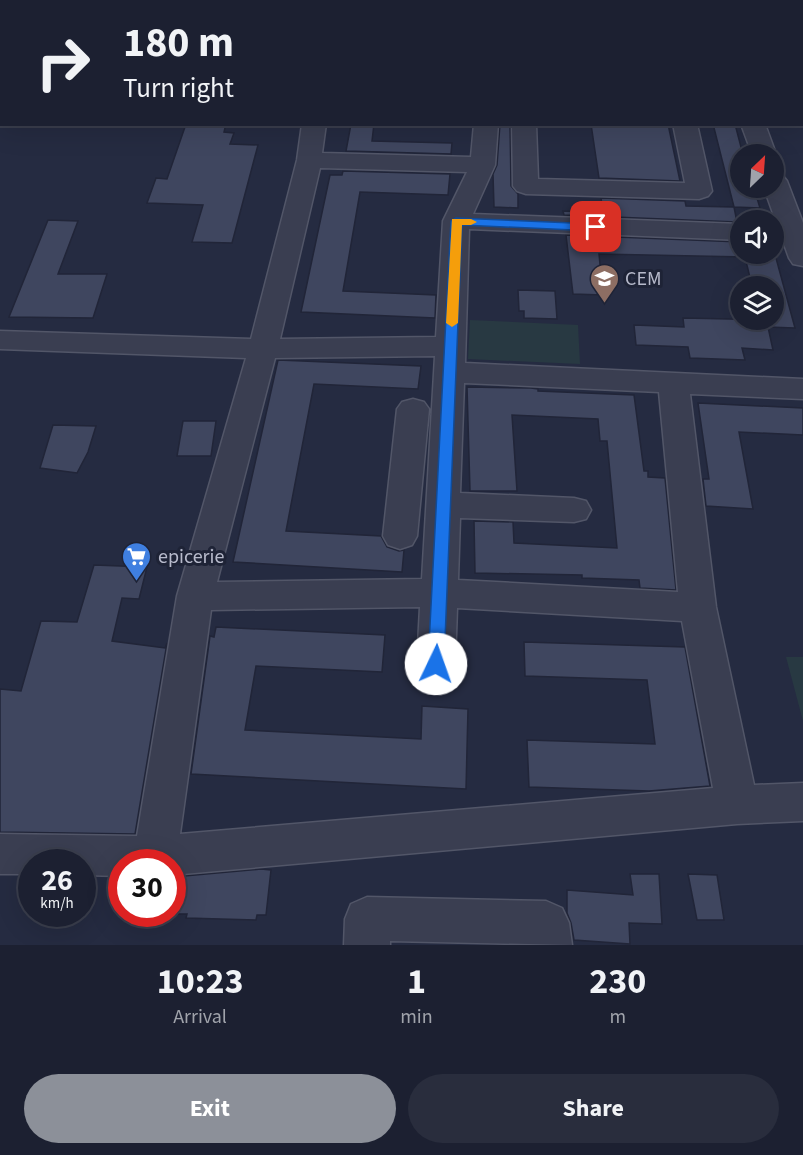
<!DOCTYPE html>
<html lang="en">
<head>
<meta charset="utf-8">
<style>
  :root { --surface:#1c2031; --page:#292d3d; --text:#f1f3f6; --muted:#a0a3ab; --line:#3a3e4d; --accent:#8c9099 }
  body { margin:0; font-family:"Source Sans 3",sans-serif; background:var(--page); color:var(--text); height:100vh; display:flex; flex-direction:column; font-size:22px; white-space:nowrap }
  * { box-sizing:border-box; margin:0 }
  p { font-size:20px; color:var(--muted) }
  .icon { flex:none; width:33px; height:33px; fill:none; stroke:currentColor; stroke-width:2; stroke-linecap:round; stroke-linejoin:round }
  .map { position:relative; height:945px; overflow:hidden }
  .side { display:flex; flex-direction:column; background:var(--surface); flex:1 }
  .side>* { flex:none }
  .guide { position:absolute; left:0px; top:0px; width:804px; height:126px; box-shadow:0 6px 24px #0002,0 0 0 2px var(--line); background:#1c2031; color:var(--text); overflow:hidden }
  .needle { width:39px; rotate:25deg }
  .tools { position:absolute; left:730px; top:144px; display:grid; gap:12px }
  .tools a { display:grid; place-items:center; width:54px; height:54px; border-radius:50%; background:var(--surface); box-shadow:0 6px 24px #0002,0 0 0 2px var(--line); font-size:30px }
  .speed { position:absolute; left:18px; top:849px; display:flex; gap:12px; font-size:30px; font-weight:700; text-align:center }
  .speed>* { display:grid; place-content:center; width:78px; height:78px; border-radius:50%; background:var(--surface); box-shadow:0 6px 24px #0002,0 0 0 2px var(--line); line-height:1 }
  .speed small { font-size:15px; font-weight:400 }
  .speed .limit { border:9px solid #d22; background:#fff; color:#111 }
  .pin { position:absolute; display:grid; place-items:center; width:51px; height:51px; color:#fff; margin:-26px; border-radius:12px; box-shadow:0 3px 9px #0006 }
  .me { position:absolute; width:66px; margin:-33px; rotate:3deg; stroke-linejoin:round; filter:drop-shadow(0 0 4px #0008) }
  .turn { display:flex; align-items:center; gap:21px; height:126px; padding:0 24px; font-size:27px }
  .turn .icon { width:78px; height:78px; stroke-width:2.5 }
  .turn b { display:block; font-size:42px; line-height:51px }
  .eta { display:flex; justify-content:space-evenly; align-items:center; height:102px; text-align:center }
  .eta b { font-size:36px; font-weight:700; line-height:42px }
  .action { display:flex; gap:12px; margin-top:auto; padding:12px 24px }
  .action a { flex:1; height:69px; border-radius:36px; background:var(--accent); color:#fff; font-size:24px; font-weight:700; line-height:69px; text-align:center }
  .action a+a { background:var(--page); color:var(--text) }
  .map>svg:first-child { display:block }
  .green { fill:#283942 }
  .building { fill:#3f465f; stroke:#212538; stroke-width:1.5 }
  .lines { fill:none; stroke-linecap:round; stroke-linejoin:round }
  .minor-casing { stroke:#525668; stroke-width:3 }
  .minor { fill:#3a3e51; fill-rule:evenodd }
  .route { fill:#1a73e8; stroke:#114b97; stroke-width:1.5 }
  .slow { fill:#f59e0b }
  .labels { text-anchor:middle; stroke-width:6; stroke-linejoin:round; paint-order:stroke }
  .poi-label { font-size:20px; fill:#b7bacb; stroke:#1e2336; text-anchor:start }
</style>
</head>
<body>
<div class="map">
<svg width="803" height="945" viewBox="0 0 803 945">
  <rect width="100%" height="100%" fill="#252b41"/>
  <!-- green -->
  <path class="green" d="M470,320L578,325L580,364L468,359Z
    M786,657H803V721Z"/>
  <!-- building -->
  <path class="building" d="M186,124H226L224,132L234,133L230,144L258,145L232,243L192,242L203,205L147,203L156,178L167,179Z
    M351,124H374L372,141L452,143L451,154L346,151Z
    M500,124H510L511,186L518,194V208L494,207L493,174L497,165Z
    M591,124H668L680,181L599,178Z
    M713,124H735L741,147V188H754L760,208L734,207Z
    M343,171L450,174L448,195L360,192L343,291L436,295L435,318L301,312L330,175H342Z
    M601,198L685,201L686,206L734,207L737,222L564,215L563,211L603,212Z
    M48,220L78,221L58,274H107L93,318L9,317Z
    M566,235L741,242V254H745L746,257L599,254L603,295L573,294Z
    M745,257L776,258L795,328L768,327L773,350L742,348L745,360L690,358L688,347L636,345L634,325L684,327L683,318L774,320V286H752Z
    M518,290L555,291L557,319L524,318V311H519Z
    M278,360L421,366L418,389L314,384L286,531L381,536L387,547L399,551L404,550L402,572L233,562Z
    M467,387L531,388L538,389V391L634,395L644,471H648V477L665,478L676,590L640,588L639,580L582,578V575L475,573L474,521L513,522L514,543L617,548L607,441H600L598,419L512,415L517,491H470Z
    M698,403L803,408V435L739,432L753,509L706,506L703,479H709Z
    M183,421H216L211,456H177Z
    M53,425L96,426L88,452L77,473L40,468Z
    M94,565L147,567L139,599L122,598L112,641L165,648L167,643L135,834L0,832V689L21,691L41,621L77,622Z
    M216,627L385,635L382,672L256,666L245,730L421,739L422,706L468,709L466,789L191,774L210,636L214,637Z
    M524,642L685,647L710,786L649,791L529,787L527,740L655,744L647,680L525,676Z
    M261,869L271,870L266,915H257L256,920L186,918L187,914H178L184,876Z
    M630,874H659L662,924L629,923L630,944L574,940L571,923L567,913V890L633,895Z
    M688,874L717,875L724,920H697Z"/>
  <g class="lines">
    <defs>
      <path id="minor" d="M702,0H722L723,2H703Z
        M0,52H2V66H0Z
        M302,124H326L322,153L471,157L474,124H498L495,165L473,214L741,224V240L469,229L465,363L803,379V399L690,394L716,607L754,785L803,783V821L737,824L172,875V862H122V876L82,875V862H32V874H0V834L137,836L177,596L246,358L0,349V331L251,339L297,160ZM320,168L467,172L443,221L436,337L280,339ZM435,356L422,579L217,582L275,358ZM464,383L659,392L678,592L458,580L460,518L574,522L586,519L591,510L586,501L574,498L460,493ZM420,607L417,664L423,675L436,680L449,675L455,664L457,608L682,621L713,788L180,834L211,610Z
        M512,124H536L538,179L685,183L673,124H697L712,191L708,196L699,199L526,194L517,191L513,186Z
        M741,124H765L776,154L774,157V154H752Z
        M774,173L783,176L787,181L803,223V266L793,264L789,258L764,188H774Z
        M413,399L424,402L429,409L417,536L412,545L400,549L388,545L383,536L397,409L402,402Z
        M367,897L546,901L562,908L569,923L572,945L390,941V945H344L345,919L351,904Z"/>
    </defs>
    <!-- minor casing -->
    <use href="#minor" class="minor-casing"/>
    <!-- minor -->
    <use href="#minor" class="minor"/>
  </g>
  <!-- route -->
  <path class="route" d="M456,218L596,224L602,227L596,231L462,225L444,664L442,668L436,670L431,668L428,664L451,221Z"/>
  <!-- slow -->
  <path class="slow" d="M452,219H471L477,222L471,225H462L458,323L452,327L446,323Z"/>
  <!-- icons -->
  <defs>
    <symbol id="school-pin" viewBox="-11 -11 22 30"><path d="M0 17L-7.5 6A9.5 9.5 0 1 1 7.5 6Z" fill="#8d6e63" stroke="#1e2336"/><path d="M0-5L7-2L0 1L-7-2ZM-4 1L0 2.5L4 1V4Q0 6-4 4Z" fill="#fff"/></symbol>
    <symbol id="supermarket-pin" viewBox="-11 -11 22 30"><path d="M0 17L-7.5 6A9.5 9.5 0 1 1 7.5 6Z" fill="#3f7fe0" stroke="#1e2336"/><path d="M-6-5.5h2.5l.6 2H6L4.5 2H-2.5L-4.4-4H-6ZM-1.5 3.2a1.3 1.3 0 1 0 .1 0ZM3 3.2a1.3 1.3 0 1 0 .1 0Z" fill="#fff"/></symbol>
  </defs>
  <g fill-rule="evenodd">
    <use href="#school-pin" x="588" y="262" width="33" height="45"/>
    <use href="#supermarket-pin" x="120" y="540" width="33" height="45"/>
  </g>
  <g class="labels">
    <!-- poi labels -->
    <g class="poi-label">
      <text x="625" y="285">CEM</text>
      <text x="158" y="563">epicerie</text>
    </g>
  </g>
</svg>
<div class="tools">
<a><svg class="needle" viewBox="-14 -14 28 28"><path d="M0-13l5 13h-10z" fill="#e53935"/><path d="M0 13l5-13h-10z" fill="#a0a3ab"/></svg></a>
<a><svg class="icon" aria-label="sound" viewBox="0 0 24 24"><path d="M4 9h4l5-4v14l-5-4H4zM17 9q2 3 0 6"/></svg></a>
<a><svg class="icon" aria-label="layers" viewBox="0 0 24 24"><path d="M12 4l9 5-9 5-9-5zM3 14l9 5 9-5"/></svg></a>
</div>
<div class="speed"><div>26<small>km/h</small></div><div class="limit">30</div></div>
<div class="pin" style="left:596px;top:227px;background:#d93025"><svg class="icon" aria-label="arrive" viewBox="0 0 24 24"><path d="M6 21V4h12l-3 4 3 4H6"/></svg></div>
<svg class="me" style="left:436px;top:664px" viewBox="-20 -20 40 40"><circle r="19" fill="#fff"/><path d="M0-13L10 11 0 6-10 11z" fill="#1a73e8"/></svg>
<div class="guide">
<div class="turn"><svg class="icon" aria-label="right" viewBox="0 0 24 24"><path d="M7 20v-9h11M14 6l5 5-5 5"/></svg><div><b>180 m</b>Turn right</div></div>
</div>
</div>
<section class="side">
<div class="eta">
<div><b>10:23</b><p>Arrival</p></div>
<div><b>1</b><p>min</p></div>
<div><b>230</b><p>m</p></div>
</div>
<div class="action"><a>Exit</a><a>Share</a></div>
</section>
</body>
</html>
